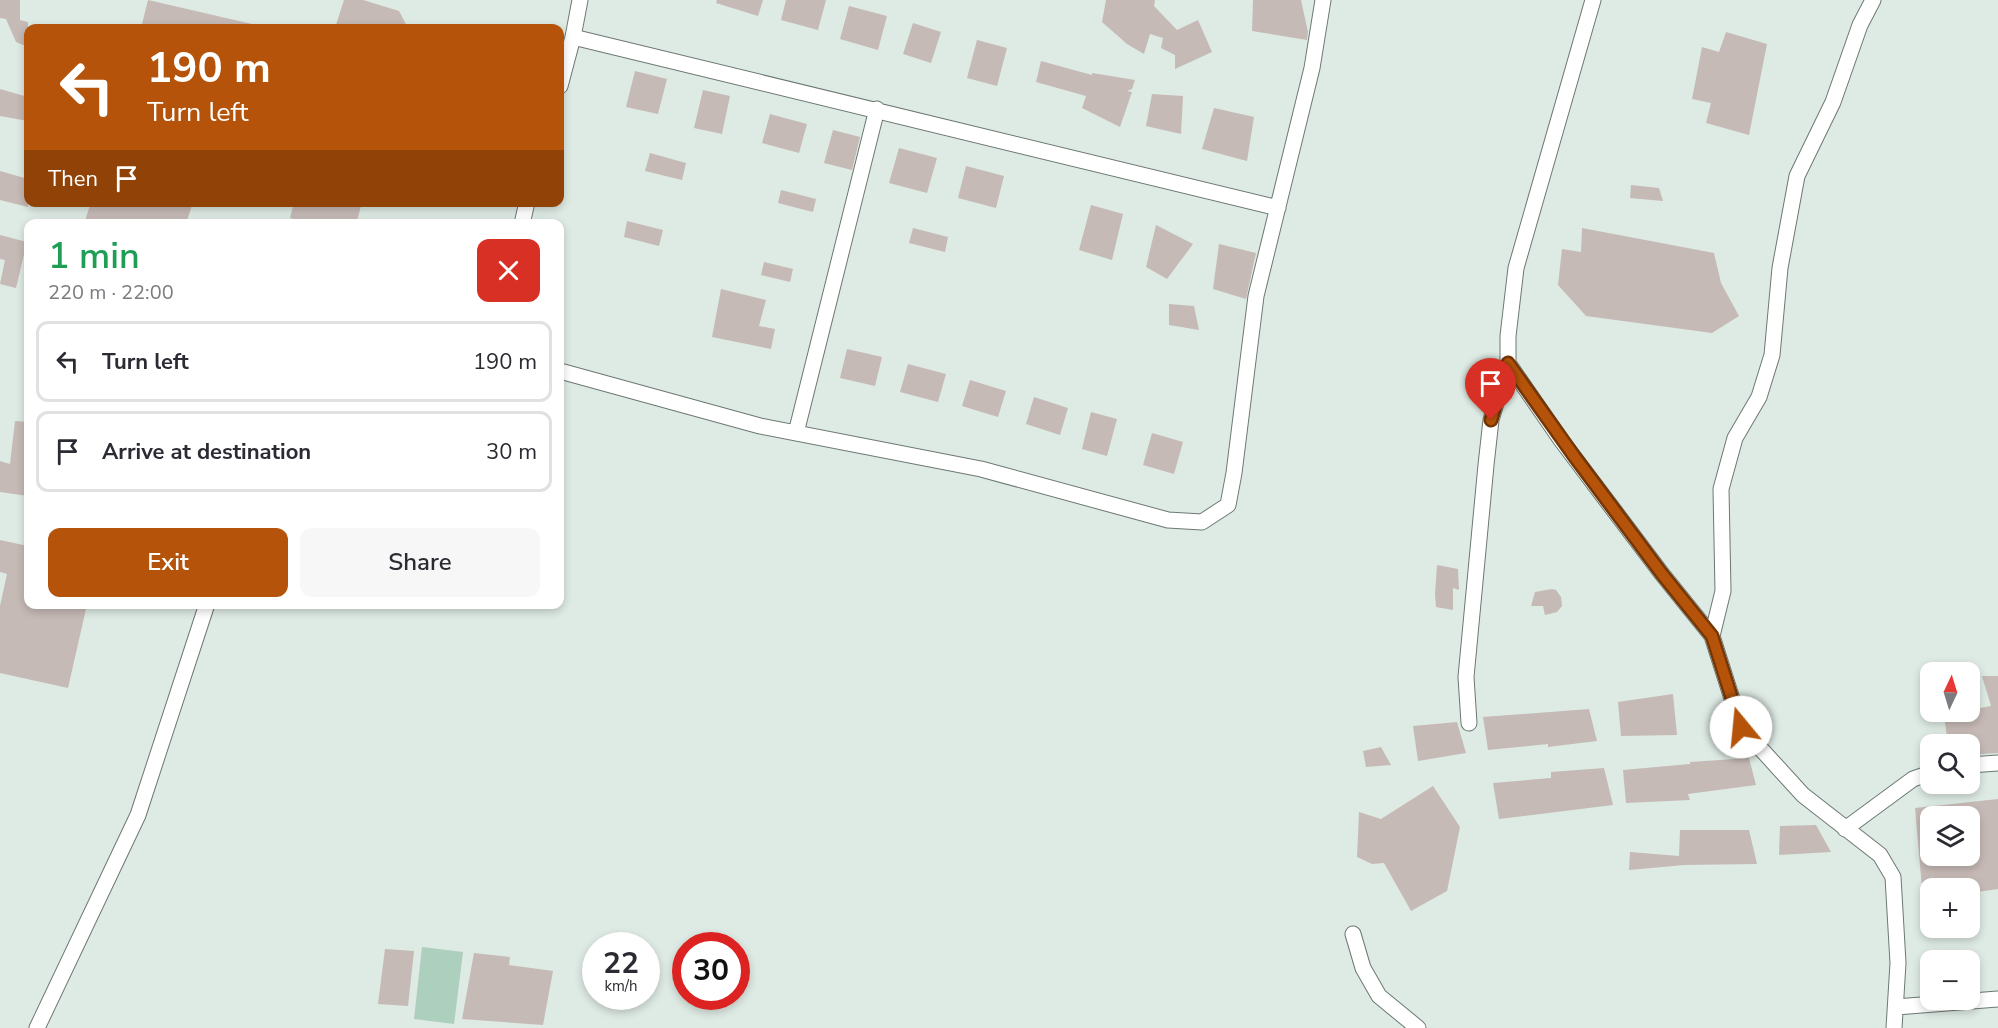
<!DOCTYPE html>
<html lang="en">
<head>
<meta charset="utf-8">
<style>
  :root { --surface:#fff; --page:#f7f7f7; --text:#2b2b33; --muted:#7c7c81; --line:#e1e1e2; --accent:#b45309 }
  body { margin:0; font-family:"Nunito Sans",sans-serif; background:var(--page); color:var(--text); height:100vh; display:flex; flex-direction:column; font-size:22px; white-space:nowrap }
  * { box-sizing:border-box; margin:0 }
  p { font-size:20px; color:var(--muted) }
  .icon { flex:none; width:33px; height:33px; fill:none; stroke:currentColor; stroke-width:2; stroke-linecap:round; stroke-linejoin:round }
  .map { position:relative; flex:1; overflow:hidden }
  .panel { position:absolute; left:24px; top:219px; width:540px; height:390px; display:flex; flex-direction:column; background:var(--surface); border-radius:12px; box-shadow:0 3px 9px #0003 }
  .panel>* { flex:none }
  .banner { position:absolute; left:24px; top:24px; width:540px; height:183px; border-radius:12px; box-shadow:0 3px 9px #0003; background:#b45309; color:#fff; overflow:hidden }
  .needle { width:39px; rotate:4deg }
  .buttons { position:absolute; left:1920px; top:662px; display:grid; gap:12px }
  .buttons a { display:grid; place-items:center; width:60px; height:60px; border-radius:12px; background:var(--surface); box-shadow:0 3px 9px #0003; font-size:30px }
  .speed { position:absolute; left:582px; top:932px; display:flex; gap:12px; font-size:30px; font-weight:700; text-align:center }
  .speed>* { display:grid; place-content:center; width:78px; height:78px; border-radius:50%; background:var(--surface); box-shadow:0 3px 9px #0003; line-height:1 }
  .speed small { font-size:15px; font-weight:400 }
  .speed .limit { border:9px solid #d22; background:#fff; color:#111 }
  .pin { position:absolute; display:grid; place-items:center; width:51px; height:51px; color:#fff; margin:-62px -26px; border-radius:50% 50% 50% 0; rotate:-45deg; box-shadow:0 0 6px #0007 }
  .pin .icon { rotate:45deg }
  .me { position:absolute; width:66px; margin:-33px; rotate:343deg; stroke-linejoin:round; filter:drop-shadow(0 0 4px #0008) }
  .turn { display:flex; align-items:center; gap:21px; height:126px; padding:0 24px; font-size:27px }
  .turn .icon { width:78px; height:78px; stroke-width:2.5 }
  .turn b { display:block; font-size:42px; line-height:51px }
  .then { display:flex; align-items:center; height:57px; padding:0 24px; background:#0003; gap:12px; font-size:22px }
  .round { display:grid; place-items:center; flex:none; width:63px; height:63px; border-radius:12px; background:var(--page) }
  .head { display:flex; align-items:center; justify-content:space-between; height:102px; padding:0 24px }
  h1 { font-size:36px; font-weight:600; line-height:45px; color:#1e9e55 }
  .primary-button { display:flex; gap:12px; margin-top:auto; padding:12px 24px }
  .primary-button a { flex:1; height:69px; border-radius:12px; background:var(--accent); color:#fff; font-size:24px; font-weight:600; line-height:69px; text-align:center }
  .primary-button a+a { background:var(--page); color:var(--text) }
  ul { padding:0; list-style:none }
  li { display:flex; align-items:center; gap:18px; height:81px; margin:0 12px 9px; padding:0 12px; border:3px solid var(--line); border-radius:12px }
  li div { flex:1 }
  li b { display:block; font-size:22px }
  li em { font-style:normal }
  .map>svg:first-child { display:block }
  .green { fill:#accfbe }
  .building { fill:#c6bab6; fill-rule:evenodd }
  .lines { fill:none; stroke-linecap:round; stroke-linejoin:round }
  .street-casing { stroke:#6d7872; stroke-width:17 }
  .street { stroke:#fff; stroke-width:15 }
  .route-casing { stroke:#753606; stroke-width:15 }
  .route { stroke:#b45309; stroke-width:10 }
</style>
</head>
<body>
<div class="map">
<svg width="1998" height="1028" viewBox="0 0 1998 1028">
  <rect width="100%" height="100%" fill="#deeae4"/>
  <!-- green -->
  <path class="green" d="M422,947L463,952L454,1024L414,1019Z"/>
  <!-- building -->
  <path class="building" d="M0,0H20V20L28,22V47L16,42L6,19L0,18Z
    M148,0L252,24V28H141Z
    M344,0H363L399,11L408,28H335Z
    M717,0H763L758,16L716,3Z
    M786,0H826L818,30L781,20Z
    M1106,0H1155L1154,6L1177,30L1198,20L1212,52L1175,69V55L1161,48L1163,38L1150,34L1144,54L1127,44L1102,22Z
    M1253,0H1301L1308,32L1307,40L1252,31Z
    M849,6L887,16L878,50L840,39Z
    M913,23L941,32L931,63L903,54Z
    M1726,32L1767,44L1749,135L1706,123L1711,103L1692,99L1702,47L1719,52Z
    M977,40L1007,48L997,86L967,78Z
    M1041,61L1092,75V73L1135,80L1132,89L1127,91L1132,92L1120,127L1082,108L1086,96L1036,82Z
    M635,71L667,79L658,114L626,107Z
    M0,89L28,97V121L0,116Z
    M703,90L730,96L722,134L694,128Z
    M1152,94L1183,96L1181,134L1146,126Z
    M1214,108L1254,117L1247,161L1202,149Z
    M770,114L807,124L799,153L762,143Z
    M833,130L860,137L852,170L824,163Z
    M899,148L937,158L927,193L889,183Z
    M650,153L686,163L682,180L645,171Z
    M966,166L1004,176L996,208L958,198Z
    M0,171L28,179V207L0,200Z
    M1631,185L1659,188L1663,201L1630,198Z
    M781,190L816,199L813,212L778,203Z
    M91,202H193L186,224H84Z
    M294,202H362L357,221L350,224H308L290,218Z
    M1091,205L1123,214L1112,260L1079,250Z
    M627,221L663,230L659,246L624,237Z
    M1156,225L1193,244L1167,279L1146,267Z
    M913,228L948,237L945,252L909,243Z
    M1582,228L1714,253L1721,283L1739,316L1712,333L1586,316L1558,285L1562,249L1581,252Z
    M0,235L27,242L16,288L0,284L5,260L0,259Z
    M1219,244L1256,253L1246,299L1213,289Z
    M764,262L793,269L790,282L761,275Z
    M721,289L766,300L759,326L775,329L771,349L712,337Z
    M1169,304L1194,306L1199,330L1169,325Z
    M847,349L882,357L875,386L840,378Z
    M908,364L946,374L938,402L900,392Z
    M970,380L1006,391L998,417L962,406Z
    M1034,397L1068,408L1060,435L1026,424Z
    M1091,412L1117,419L1107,456L1082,449Z
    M15,421L28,422V496L0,492V461L10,464Z
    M1152,433L1183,442L1174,474L1143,465Z
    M0,540L28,546V604H67L86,609L68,688L0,673V606L7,574L0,572Z
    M1437,565L1458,569L1459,590L1453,588V610L1436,607L1435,594Z
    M1552,589L1556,590L1561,597L1562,606L1557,612L1545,615L1543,606H1531L1535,592Z
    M1982,676H1998V753L1970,755V744H1948L1944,715L1991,706Z
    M1673,694L1677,735L1621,736L1618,702Z
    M1589,709L1597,741L1548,747V744L1488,750L1483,717Z
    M1457,722L1466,753L1418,761L1413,726Z
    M1381,747L1391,765L1366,767L1363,751Z
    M1749,758L1756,785L1688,794L1690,800L1626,803L1623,770L1690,764V762Z
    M1604,768L1613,805L1499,819L1493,783L1551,778V772Z
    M1433,786L1460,827L1447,891L1411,911L1384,863L1372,864L1357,857L1359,812L1381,819Z
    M1998,799V889L1970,893V888H1922L1915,808ZM1930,816H1970V855H1930Z
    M1816,825L1831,852L1779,855L1780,826Z
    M1680,830H1749L1757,864L1684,865L1629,870L1630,852L1679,856Z
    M385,949L414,951L408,1006L378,1004Z
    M474,953L510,957L509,965L553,971L543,1025L462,1019Z"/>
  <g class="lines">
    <defs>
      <path id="street" d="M573,37L1278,208
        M560,86L573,37L580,0
        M522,224L527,202
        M1508,363L1561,440L1662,574L1712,636L1741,727L1803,795L1880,855L1893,877L1898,963L1894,1028
        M560,371L760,426L981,469L1168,520L1202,522L1228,505L1234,473L1256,296L1312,68L1323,0
        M796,433L877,109
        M1712,636L1723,591L1721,489L1735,438L1759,397L1772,355L1780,268L1797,176L1833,102L1860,25L1873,0
        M1469,723L1466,677L1486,465L1491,420L1508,363V336L1516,268L1593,0
        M1970,765L1998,763
        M1845,829L1913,779L1930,773
        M1353,934L1363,968L1379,996L1418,1028
        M1896,1007L1998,999
        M37,1028L138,815L207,604"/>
    </defs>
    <!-- street casing -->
    <use href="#street" class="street-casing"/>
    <!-- street -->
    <use href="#street" class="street"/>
  </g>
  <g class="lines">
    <defs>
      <path id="route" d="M1491,420L1508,363L1574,456L1662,574L1712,636L1741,727"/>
    </defs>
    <!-- route casing -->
    <use href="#route" class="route-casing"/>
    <!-- route -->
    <use href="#route" class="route"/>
  </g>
</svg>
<div class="buttons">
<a><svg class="needle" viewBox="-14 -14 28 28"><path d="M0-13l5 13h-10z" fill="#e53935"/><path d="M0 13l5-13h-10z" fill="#7c7c81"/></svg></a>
<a><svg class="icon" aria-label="search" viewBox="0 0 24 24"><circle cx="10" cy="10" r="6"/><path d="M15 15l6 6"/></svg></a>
<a><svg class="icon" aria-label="layers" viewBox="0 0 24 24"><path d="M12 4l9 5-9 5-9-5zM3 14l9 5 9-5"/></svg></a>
<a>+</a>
<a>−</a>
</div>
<div class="speed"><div>22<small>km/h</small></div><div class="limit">30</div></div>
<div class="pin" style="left:1491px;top:420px;background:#d93025"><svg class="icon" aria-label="arrive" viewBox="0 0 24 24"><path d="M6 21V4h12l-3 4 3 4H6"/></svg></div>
<svg class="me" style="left:1741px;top:727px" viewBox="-20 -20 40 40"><circle r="19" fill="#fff"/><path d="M0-13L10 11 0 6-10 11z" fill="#b45309"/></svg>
<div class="banner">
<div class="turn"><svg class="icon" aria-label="left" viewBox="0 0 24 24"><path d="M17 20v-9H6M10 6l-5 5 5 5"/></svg><div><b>190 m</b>Turn left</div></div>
<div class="then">Then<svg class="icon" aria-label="arrive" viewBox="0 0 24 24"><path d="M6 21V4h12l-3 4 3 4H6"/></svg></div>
</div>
<section class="panel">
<div class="head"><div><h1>1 min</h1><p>220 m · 22:00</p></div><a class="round" style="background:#d93025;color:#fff"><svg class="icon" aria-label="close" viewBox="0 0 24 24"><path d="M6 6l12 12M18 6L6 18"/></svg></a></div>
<ul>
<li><svg class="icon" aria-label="left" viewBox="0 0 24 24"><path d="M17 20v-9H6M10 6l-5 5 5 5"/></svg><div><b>Turn left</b></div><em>190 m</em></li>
<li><svg class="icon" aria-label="arrive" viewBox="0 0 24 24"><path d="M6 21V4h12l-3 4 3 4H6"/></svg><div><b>Arrive at destination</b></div><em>30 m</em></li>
</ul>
<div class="primary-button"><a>Exit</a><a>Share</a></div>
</section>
</div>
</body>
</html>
